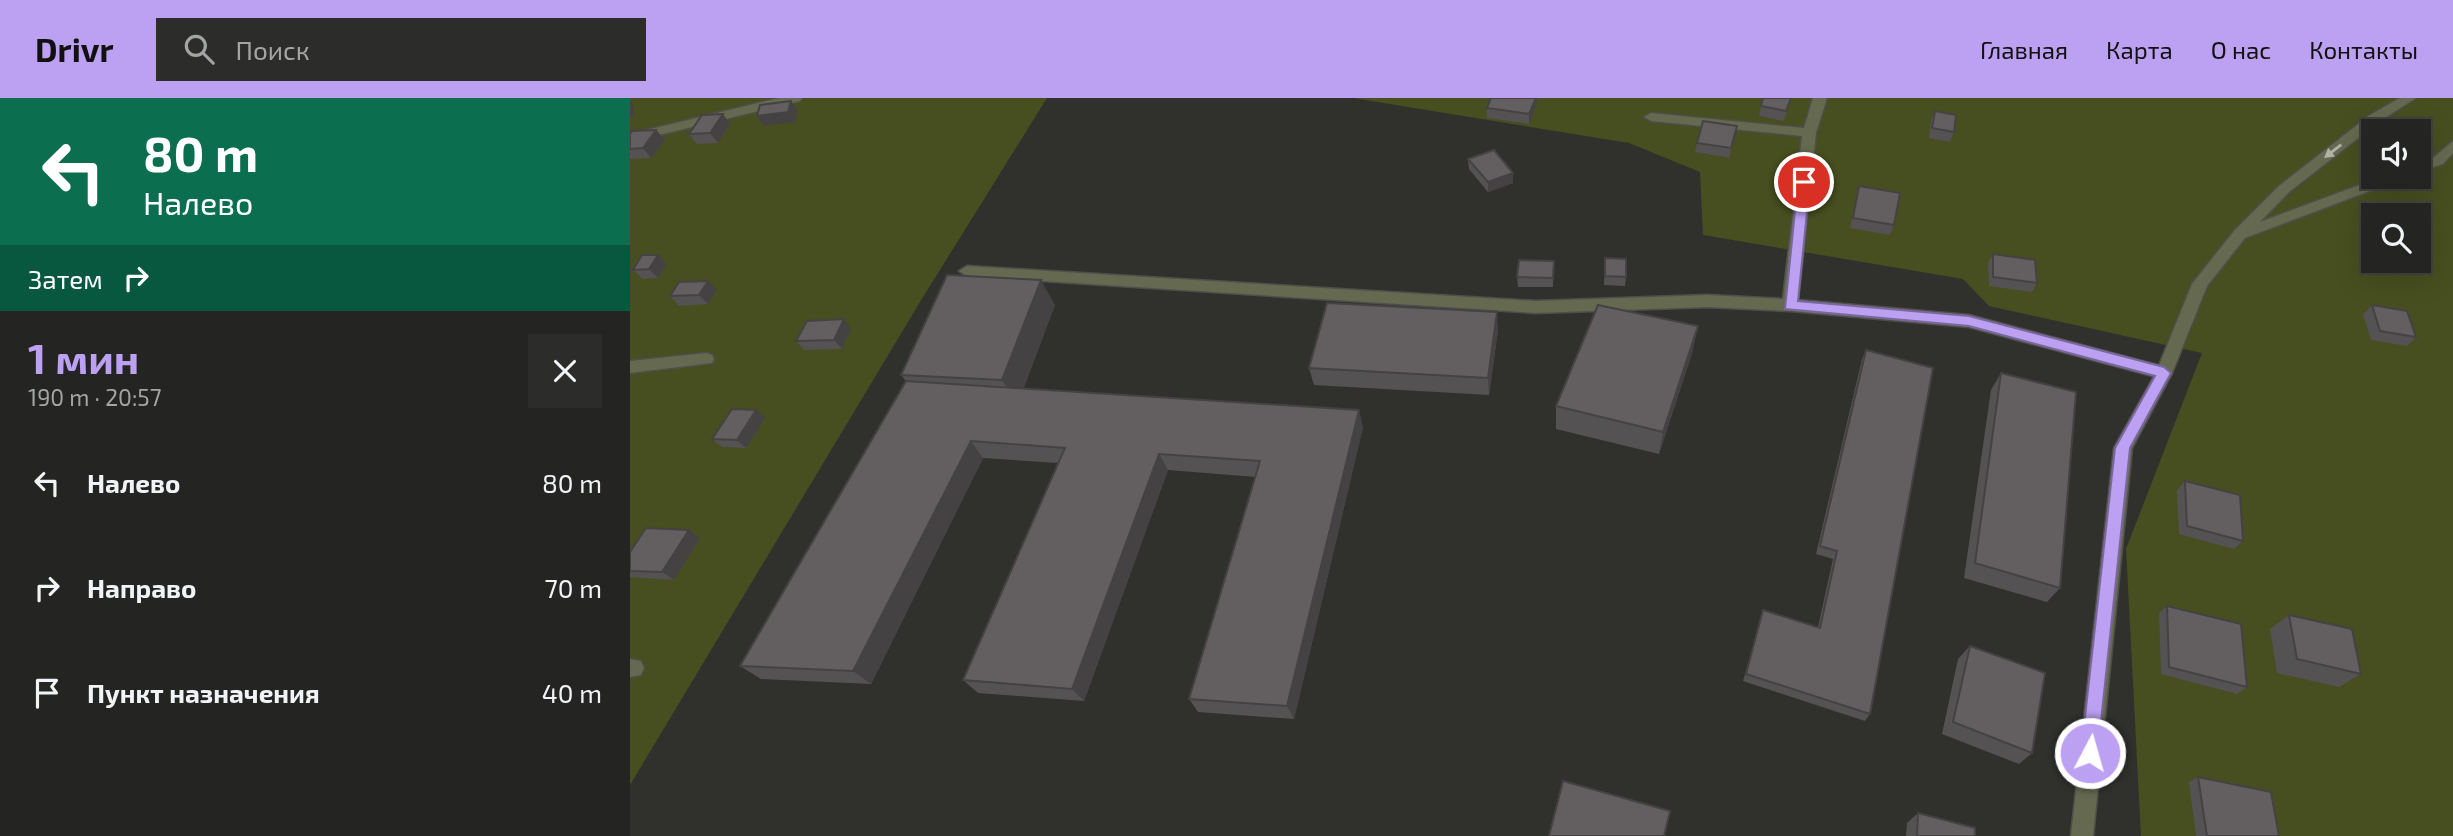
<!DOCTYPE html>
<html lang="ru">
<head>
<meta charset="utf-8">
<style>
  :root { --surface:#242522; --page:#2c2d2a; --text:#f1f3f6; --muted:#a3a5a5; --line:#414240; --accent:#bca0f2 }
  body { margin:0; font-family:"Exo 2",sans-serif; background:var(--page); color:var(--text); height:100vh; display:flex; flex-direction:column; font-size:26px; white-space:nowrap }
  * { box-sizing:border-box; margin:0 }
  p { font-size:23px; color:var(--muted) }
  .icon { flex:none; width:38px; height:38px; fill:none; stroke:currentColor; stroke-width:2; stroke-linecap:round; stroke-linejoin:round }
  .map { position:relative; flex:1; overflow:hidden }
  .side { display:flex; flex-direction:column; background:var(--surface); width:630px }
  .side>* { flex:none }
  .guide { background:#0b6e4f; color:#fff; overflow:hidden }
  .controls { position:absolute; left:1731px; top:21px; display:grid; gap:14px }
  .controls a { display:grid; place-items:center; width:70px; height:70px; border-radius:0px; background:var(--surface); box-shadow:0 7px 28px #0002,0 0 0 2px var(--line); font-size:35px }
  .pin { position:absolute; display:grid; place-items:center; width:60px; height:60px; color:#fff; margin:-30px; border:4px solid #fff; border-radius:50%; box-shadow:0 2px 7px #0007 }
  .me { position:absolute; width:77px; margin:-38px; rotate:6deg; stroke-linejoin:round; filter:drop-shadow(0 0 5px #0008) }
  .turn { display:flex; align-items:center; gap:24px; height:147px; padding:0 28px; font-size:32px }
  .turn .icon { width:91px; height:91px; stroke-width:2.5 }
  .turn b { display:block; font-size:49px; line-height:60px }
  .then { display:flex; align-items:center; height:66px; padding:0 28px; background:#0003; gap:14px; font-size:26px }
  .round { display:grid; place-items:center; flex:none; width:74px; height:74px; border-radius:0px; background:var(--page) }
  .head { display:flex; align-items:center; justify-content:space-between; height:119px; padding:0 28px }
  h1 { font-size:42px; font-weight:700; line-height:52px; color:var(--accent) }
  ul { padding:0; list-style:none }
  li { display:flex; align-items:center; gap:21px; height:105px; padding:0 28px }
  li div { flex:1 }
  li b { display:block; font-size:26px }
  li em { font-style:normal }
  header { display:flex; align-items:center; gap:42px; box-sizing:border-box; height:98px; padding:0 35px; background:var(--accent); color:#111 }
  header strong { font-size:33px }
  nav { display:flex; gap:38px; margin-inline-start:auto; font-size:24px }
  .search { width:490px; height:63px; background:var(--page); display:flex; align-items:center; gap:18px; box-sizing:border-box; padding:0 24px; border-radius:0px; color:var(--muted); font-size:26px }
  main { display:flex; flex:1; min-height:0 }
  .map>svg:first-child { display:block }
  .green { fill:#474e1f; fill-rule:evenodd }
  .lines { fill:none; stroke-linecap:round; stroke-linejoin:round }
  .service-casing { stroke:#4e4f4b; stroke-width:3 }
  .minor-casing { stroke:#4e4f4b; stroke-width:3 }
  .service { fill:#64694f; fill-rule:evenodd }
  .minor { fill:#64694f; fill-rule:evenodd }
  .wall { fill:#555253 }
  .shaded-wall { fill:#454244 }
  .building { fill:#635f61; stroke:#454244; stroke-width:2 }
  .oneway { fill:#afb2a5 }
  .route { fill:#bca0f2; stroke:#7a689d; stroke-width:2 }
</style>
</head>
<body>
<header>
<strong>Drivr</strong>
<div class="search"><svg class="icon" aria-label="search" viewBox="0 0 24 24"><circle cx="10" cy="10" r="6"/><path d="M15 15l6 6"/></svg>Поиск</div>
<nav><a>Главная</a><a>Карта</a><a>О нас</a><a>Контакты</a></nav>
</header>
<main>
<section class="side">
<div class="guide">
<div class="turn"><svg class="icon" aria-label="left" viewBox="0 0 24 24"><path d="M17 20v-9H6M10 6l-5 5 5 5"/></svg><div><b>80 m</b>Налево</div></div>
<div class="then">Затем<svg class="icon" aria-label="right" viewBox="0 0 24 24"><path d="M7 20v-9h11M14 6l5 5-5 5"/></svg></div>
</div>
<div class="head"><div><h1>1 мин</h1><p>190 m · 20:57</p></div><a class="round"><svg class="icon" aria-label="close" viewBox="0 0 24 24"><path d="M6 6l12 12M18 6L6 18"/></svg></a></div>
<ul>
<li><svg class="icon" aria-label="left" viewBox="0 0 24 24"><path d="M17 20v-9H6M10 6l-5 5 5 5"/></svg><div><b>Налево</b></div><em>80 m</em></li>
<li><svg class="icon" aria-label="right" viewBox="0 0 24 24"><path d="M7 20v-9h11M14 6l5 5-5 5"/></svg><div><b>Направо</b></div><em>70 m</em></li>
<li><svg class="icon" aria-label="arrive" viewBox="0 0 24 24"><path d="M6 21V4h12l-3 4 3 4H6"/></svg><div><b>Пункт назначения</b></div><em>40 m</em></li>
</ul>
</section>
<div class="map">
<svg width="1823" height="738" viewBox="0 0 1823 738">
  <rect width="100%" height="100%" fill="#30312d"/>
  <!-- green -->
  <path class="green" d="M0,0H417L290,204L0,687Z
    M723,0H1823V738H1511L1496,451L1572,255L1359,208L1333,181L1073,137L1070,74L999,45ZM1743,33H1788V79H1743ZM1743,117H1788V163H1743Z"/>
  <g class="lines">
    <defs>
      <path id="service" d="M149,0H172L170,3L0,44V36Z
        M1183,0H1197L1186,35L1168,202L1339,217L1534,269L1542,275L1540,279L1534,281L1339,229L1160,213L1077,209L906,215L337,178L329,173L337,168L906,203L1077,197L1153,201L1172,38L1021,23L1014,19L1021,15L1174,30Z
        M76,255L82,257L84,261L82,265L0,275V263Z
        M0,561L11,563L14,570L11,577L0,579Z"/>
      <path id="minor" d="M1770,0H1786L1750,23L1659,94L1630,124L1751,79H1771L1769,82L1615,140L1577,188L1542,275L1502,350L1463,738H1441L1484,350L1526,275L1562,186L1604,133L1649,88L1740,17Z
        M1823,43V55L1813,66L1788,74V65L1803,60Z"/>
    </defs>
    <!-- service casing -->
    <use href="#service" class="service-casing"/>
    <!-- minor casing -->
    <use href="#minor" class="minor-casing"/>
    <!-- service -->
    <use href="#service" class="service"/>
    <!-- minor -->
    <use href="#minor" class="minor"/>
  </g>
  <!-- wall -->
  <path class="wall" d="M861,0H907V6L899,26L857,20V10Z
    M1161,0L1154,23L1129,18L1131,8Z
    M1305,13L1324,34L1320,44L1299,40L1301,22Z
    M93,16L100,26L88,45L67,46L59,36Z
    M26,32L35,42L21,60L0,61V36Z
    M1105,38L1099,60L1065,54L1067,45Z
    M838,61L883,75V85L858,94L839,71Z
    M1229,88L1264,127L1260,137L1220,130Z
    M1363,156L1407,185L1402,194L1359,188L1358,165Z
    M28,157L37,166L28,180L13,181L3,172Z
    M975,160L996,179L995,188L974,187Z
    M924,163L923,189H888L887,179Z
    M87,192L78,206L49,208L40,198Z
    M425,207L393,291L733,329L664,621L568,614L559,601L626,379L538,372L454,603L348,595L333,582L428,365L353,360L241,586L131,581L110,568L276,283L271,277Z
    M1742,207L1786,239L1777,248L1741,242L1733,217Z
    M221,231L212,251L174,252L166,243Z
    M868,232L859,297L684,287L679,270Z
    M1063,252L1029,356L926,331V308Z
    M1236,252L1240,616L1235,623L1113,583L1133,512L1188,529L1203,461L1186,456L1232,261Z
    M1371,275L1430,490L1417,504L1334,480L1361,292Z
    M135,320L116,350L92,349L82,341Z
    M1555,383L1613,443L1604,451L1549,436L1547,392Z
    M59,432L70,440L44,482L0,479V454Z
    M1537,508L1617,589L1607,596L1531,576L1529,515Z
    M1659,517L1731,576L1709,589L1647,575L1640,531Z
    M1340,548L1402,655L1389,666L1312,636L1328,561Z
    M1568,679L1649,738H1566L1559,684Z
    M1288,715L1345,738H1276L1277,725Z"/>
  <!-- shaded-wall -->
  <path class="shaded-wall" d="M906,0H907V6L899,26V16Z
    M0,2L2,4L5,17L0,18Z
    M161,3L168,13L165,24L134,28L127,18Z
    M93,16L100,26L88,45L80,35Z
    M26,32L35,42L21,60L13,50Z
    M883,75V85L858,94V84Z
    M28,157L37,166L28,180L19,171Z
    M411,182L425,207L388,306L372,282Z
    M78,183L87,192L78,206L69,197Z
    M867,214L868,232L859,297L858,280Z
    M214,221L221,231L212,251L204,242Z
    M1068,228L1063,252L1029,356L1033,334Z
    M126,312L135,320L116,350L107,342Z
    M729,312L733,329L664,621L657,608Z
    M341,343L353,360L241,586L223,573Z
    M529,356L538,372L454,603L442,591Z
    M59,432L70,440L44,482L32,474Z"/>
  <!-- building -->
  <path class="building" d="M861,0H906L899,16L857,10Z
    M1133,0H1161L1156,13L1131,8Z
    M161,3L158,14L127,18L130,7Z
    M1305,13L1326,17L1324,34L1302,30Z
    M93,16L80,35L59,36L72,17Z
    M1073,23L1107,28L1101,50L1067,45Z
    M26,32L13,50L0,51V36L2,33Z
    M864,52L883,75L858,84L838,61Z
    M1229,88L1270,95L1264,127L1223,120Z
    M1363,156L1405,162L1407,185L1363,179Z
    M12,157H28L19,171L3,172Z
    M975,160L996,161V179L975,178Z
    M889,162L924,163L923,180L887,179Z
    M317,177L411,182L372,282L271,277Z
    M78,183L69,197L40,198L49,184Z
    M697,205L867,214L858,280L679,270Z
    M968,207L1068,228L1033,334L926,308Z
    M1742,207L1777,213L1786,239L1750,233Z
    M214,221L204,242L166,243L177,223Z
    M1236,252L1303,270L1240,616L1116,576L1133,512L1190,530L1207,453L1190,448Z
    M1371,275L1446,294L1430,490L1345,465Z
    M276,283L729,312L657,608L559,601L630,363L529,356L442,591L333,582L435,350L341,343L223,573L110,568Z
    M102,311L126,312L107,342L82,341Z
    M1555,383L1610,397L1613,443L1557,428Z
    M16,430L59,432L32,474L0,473V454Z
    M1537,508L1611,526L1617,589L1539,569Z
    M1659,517L1722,531L1731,576L1667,561Z
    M1340,548L1415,575L1402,655L1323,624Z
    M1568,679L1641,694L1649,738H1577Z
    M933,683L1040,713L1034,738H919Z
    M1288,715L1345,730V738H1287Z"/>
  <!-- one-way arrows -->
  <defs><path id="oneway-solid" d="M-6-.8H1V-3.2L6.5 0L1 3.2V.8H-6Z" transform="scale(1.75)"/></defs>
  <use class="oneway" href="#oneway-solid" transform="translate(1703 53) rotate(142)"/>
  <!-- route -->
  <path class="route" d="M1174,80L1180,84L1168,203L1339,218L1534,269L1541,275L1500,350L1467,661L1460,664L1454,661L1451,655L1485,350L1525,278L1339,228L1155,211L1168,84Z"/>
</svg>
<div class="controls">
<a><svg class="icon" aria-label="sound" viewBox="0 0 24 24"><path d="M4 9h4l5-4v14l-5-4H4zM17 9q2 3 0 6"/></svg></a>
<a><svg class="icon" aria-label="search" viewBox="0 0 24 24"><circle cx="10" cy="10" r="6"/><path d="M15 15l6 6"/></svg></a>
</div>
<div class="pin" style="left:1174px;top:84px;background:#d93025"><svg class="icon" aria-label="arrive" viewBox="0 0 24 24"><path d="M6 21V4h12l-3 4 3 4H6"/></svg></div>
<svg class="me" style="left:1460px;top:655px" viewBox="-20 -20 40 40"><circle r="17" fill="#bca0f2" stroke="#fff" stroke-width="3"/><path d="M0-11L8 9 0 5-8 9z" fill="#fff"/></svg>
</div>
</main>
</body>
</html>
